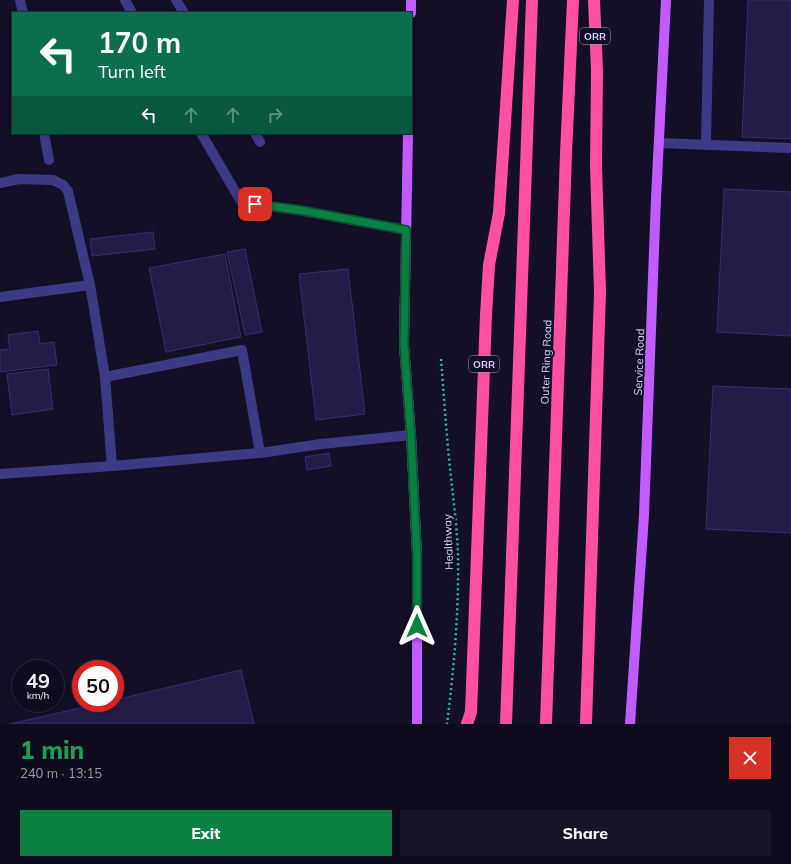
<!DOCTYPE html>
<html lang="en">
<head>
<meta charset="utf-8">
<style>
  :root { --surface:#0e0b1c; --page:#171425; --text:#f1f3f6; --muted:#9b9ba3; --line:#2e2b3b; --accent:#0b8043 }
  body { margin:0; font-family:Mulish,sans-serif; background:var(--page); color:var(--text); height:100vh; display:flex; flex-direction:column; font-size:15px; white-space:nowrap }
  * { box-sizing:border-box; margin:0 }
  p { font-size:13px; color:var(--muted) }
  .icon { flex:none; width:22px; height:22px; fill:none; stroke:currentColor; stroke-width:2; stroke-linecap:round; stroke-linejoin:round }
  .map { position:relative; height:724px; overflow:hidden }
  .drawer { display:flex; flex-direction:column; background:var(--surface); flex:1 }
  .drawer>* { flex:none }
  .guide { position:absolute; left:12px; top:12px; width:400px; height:122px; border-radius:0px; box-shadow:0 2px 6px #0003,0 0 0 1px var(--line); background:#0b6e4f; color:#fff; overflow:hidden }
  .speed { position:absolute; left:12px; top:660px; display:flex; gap:8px; font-size:20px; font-weight:700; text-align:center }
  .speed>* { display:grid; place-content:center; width:52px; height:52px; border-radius:50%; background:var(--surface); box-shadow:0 2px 6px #0003,0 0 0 1px var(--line); line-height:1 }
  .speed small { font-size:10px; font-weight:400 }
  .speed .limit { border:6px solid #d22; background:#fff; color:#111 }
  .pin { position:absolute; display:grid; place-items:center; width:34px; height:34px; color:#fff; margin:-17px; border-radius:8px; box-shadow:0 2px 6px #0006 }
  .me { position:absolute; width:44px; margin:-22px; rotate:0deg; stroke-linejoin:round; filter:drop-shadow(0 0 3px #0008) }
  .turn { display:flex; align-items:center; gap:14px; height:84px; padding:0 20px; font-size:18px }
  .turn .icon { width:52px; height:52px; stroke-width:2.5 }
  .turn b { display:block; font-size:28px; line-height:34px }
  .lanes { display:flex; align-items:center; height:38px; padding:0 20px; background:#0003; justify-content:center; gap:20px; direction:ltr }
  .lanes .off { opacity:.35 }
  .round { display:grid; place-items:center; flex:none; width:42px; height:42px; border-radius:0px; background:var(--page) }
  .headline { display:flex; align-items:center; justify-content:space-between; height:68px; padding:0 20px }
  h1 { font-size:24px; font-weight:800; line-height:30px; color:#1e9e55 }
  .button { display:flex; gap:8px; margin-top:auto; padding:8px 20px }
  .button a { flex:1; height:46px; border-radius:0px; background:var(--accent); color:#fff; font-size:16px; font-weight:800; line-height:46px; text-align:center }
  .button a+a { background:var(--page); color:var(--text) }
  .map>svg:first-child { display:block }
  .building { fill:#241b47; stroke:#3b2d73 }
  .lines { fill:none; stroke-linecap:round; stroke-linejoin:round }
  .path { stroke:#2fb8b0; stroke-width:2.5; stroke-dasharray:2 3; stroke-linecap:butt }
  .minor { stroke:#3d3a85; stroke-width:10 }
  .major { stroke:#c25bff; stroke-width:10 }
  .highway { stroke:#ff4fa3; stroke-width:12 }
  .route-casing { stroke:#07532c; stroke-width:10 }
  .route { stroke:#0b8043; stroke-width:7 }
  .labels { text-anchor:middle; stroke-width:4; stroke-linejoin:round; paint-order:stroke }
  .shield { fill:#130f26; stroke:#9e99be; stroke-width:1 }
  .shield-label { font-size:10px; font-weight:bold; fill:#d9d4ff }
  .street-label { font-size:11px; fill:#d9d4ff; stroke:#130f26 }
</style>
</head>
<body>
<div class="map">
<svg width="791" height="724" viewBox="0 0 791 724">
  <rect width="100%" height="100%" fill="#130f26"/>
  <!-- building -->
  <path class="building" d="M748,0H791V139L742,137Z
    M724,189L791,192V336L717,332Z
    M153,232L155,249L92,256L90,239Z
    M245,249L262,332L245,335L227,252Z
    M225,254L241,337L166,352L149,268Z
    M348,269L365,414L316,420L299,274Z
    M38,331L40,344L54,342L57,365L0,372V350L10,349L8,335Z
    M48,369L53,409L12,415L7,374Z
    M713,386L791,389V533L706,529Z
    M329,453L331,466L307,470L305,457Z
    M241,670L254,724H10L101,703H115V700Z"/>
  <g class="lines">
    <!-- path -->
    <path class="path" d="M441,359C444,395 446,431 450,468C453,497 457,526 458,555C459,611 454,668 447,724"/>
    <!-- minor -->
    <path class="minor" d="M20,0L23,13
      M125,0L132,13
      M176,0L184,13
      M44,133L49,160
      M201,133L242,203L299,210L406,230
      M255,133L260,142
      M659,143L791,148
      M706,144L709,0
      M0,183L19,179L53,180L63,185L68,191L90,285
      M0,297L90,285L94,309L105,377L112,466
      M105,377L242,350L260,453L321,444L411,435
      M0,474L112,466L260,453"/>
    <!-- major -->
    <path class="major" d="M411,13V0
      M408,133L404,345L411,435L417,555V724
      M630,724L644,515L656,198L666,0"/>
    <!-- highway -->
    <path class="highway" d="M467,724L471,712L486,315L489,265L499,213L513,0
      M506,724L532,0
      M546,724L566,154L573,0
      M586,724L600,292L596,166L597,71L594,0"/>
  </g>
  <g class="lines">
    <defs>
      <path id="route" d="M255,204L299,210L406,230L404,345L411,436L417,555V626"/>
    </defs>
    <!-- route casing -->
    <use href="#route" class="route-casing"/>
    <!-- route -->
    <use href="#route" class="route"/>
  </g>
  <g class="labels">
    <!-- shield labels -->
    <g class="shield">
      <rect x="580" y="28" width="30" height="16" rx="3"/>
      <rect x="469" y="356" width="30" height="16" rx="3"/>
    </g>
    <g class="shield-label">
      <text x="595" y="40">ORR</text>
      <text x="484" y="368">ORR</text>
    </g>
    <!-- street labels -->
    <g class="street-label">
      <text transform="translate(546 362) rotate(-88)" y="4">Outer Ring Road</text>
      <text transform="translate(639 362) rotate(-88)" y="4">Service Road</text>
      <text transform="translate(448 542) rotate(-92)" y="4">Healthway</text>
    </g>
  </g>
</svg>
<div class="speed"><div>49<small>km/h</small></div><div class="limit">50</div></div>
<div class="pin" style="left:255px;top:204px;background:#d93025"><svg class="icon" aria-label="arrive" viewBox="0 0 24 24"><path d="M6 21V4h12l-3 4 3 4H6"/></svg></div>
<svg class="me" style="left:417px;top:626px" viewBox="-20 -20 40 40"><path d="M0-17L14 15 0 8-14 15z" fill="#0b8043" stroke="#fff" stroke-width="4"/></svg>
<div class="guide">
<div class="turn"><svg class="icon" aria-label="left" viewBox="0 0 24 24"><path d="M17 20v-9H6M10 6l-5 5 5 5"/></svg><div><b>170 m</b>Turn left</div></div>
<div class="lanes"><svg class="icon" aria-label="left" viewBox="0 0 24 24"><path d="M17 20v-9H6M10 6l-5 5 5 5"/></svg><svg class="icon off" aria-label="ahead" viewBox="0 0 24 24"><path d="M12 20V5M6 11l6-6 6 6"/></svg><svg class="icon off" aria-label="ahead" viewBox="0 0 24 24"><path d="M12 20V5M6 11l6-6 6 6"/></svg><svg class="icon off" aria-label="right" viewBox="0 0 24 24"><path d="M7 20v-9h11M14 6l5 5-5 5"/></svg></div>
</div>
</div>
<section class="drawer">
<div class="headline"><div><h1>1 min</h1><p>240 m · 13:15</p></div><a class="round" style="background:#d93025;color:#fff"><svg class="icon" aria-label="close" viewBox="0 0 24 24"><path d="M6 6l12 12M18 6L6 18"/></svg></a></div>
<div class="button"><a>Exit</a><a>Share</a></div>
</section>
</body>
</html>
